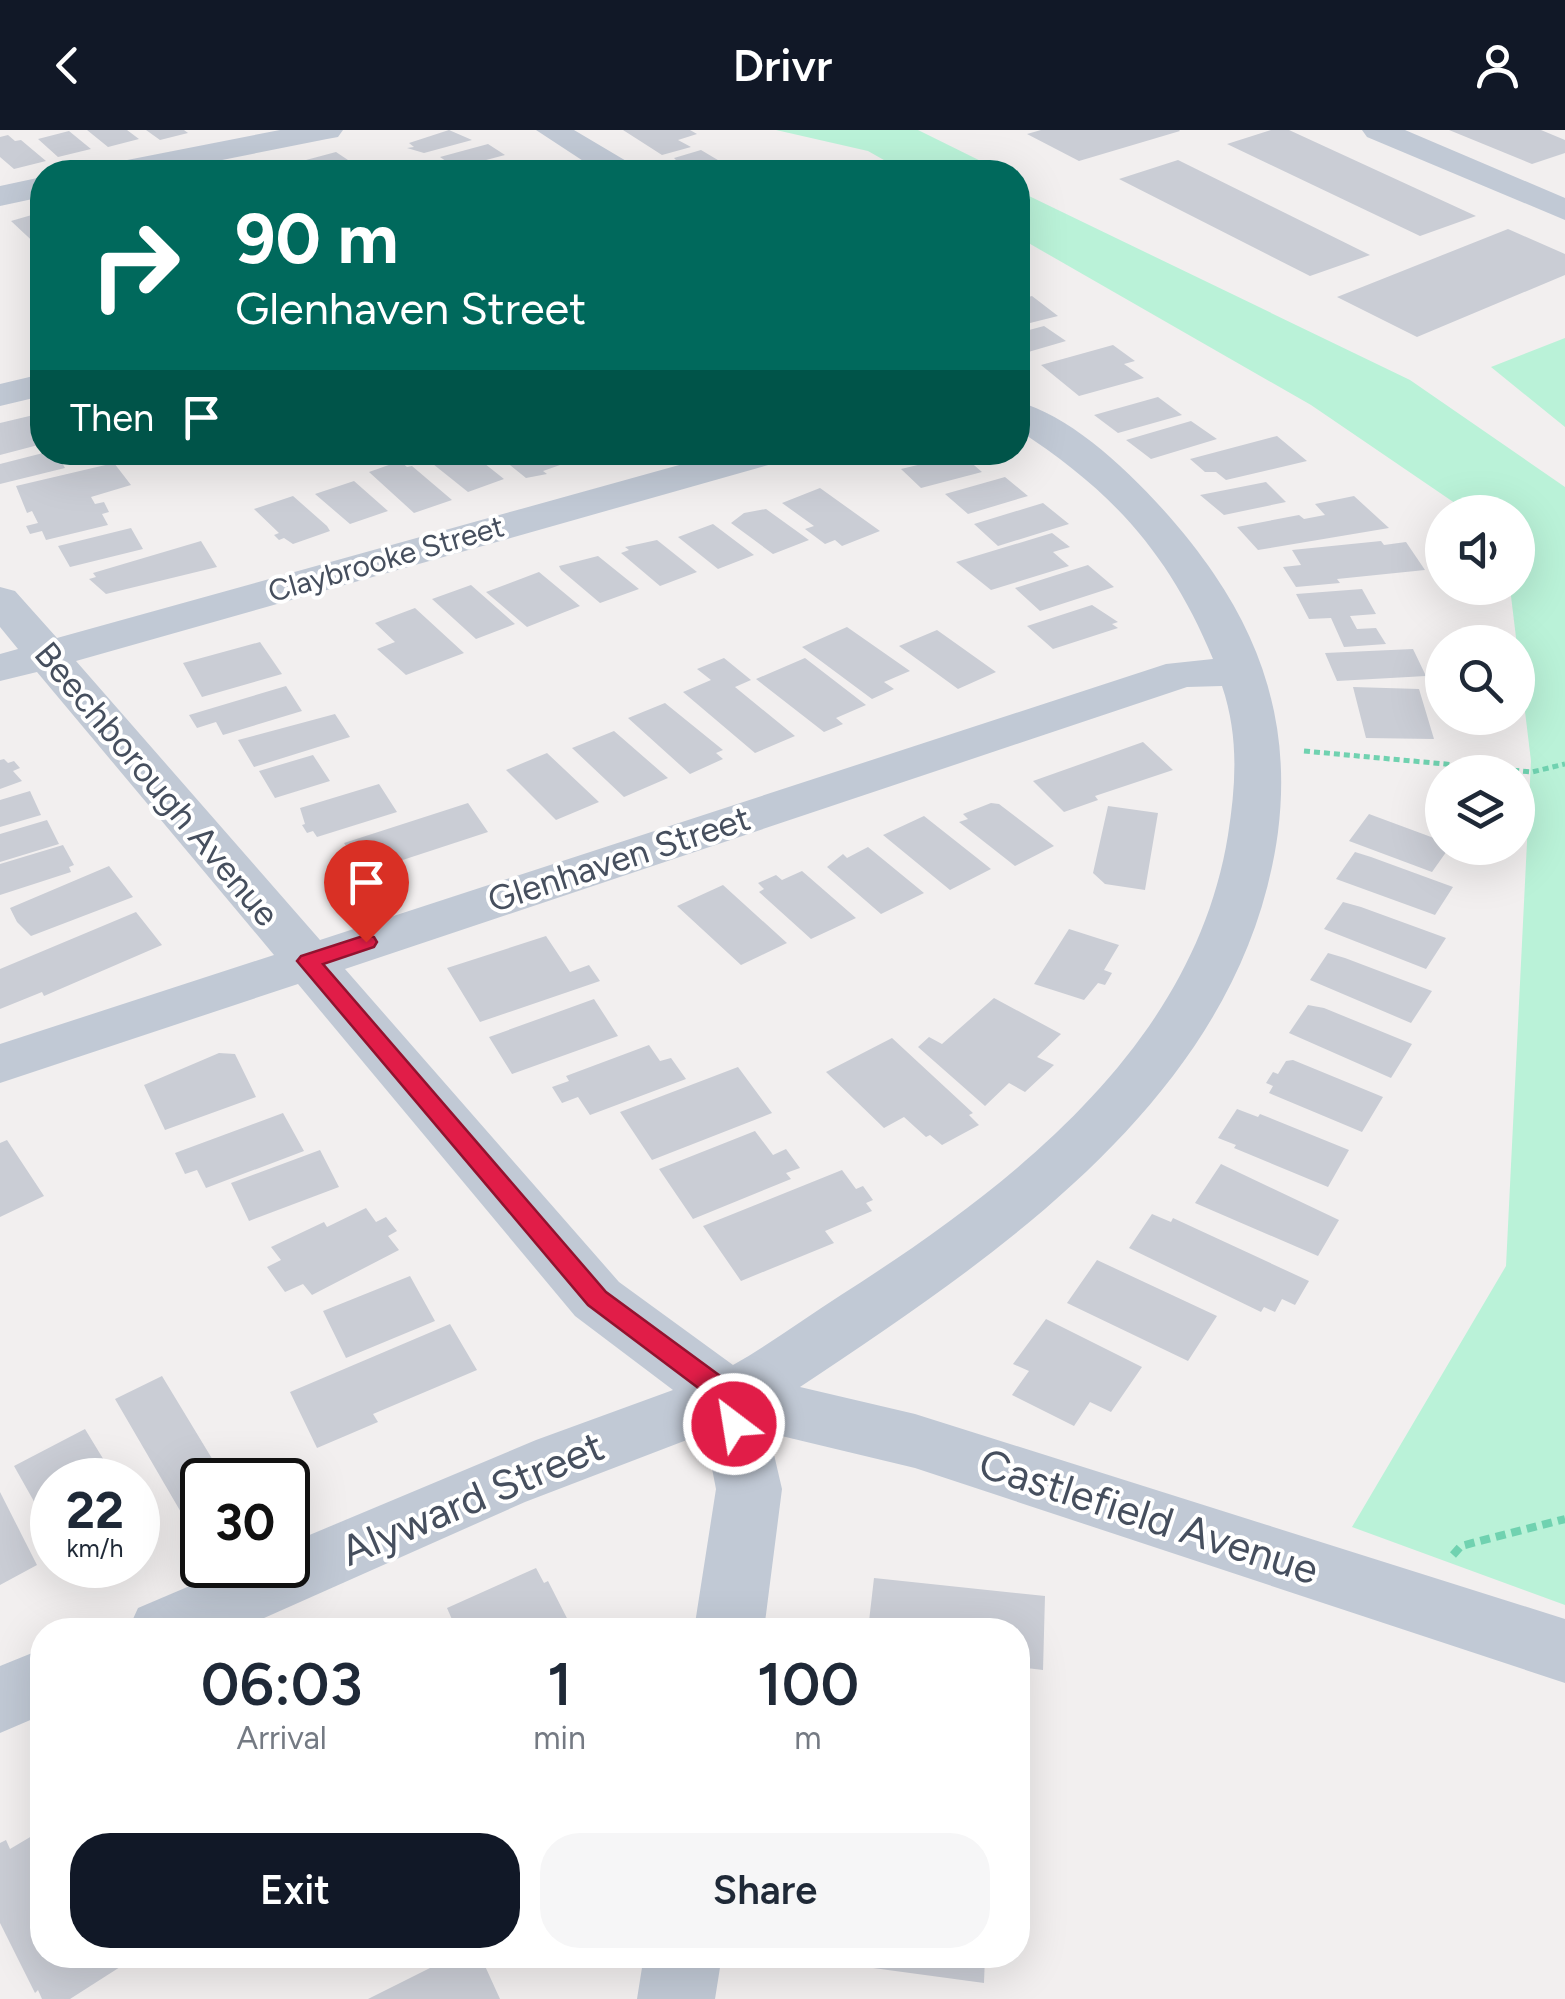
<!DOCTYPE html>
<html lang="en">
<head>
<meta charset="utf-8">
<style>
  :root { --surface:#fff; --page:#f6f6f7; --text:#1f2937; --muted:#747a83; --accent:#111827 }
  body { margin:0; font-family:Figtree,sans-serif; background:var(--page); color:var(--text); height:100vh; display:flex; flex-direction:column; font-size:38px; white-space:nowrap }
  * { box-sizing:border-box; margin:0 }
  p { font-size:32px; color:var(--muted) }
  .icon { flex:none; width:55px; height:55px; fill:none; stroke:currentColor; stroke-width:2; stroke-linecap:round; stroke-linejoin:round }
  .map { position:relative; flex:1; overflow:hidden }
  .drawer { position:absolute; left:30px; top:1488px; width:1000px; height:350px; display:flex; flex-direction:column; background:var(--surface); border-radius:40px; box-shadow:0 10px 40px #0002 }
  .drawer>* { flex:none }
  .banner { position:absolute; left:30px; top:30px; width:1000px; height:305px; border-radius:40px; box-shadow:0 10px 40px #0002; background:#00695c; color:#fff; overflow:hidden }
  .buttons { position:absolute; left:1425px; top:365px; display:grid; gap:20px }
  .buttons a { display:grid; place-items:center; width:110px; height:110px; border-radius:50%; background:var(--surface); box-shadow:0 10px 40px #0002; font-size:50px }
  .speed { position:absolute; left:30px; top:1328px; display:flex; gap:20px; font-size:50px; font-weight:700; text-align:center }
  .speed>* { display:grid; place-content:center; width:130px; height:130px; border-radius:50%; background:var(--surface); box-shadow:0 10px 40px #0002; line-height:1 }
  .speed small { font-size:25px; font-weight:400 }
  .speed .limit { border:5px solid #111; border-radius:15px; background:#fff; color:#111 }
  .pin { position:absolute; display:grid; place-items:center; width:85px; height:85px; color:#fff; margin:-102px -42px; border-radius:50% 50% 50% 0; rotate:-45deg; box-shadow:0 0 10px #0007 }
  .pin .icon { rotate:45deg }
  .me { position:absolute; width:110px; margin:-55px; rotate:329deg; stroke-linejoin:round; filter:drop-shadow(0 0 8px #0008) }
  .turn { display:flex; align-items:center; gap:35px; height:210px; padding:0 40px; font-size:45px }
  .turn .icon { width:130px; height:130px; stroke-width:2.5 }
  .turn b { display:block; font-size:70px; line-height:85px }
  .then { display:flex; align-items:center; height:95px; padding:0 40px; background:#0003; gap:20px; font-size:38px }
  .eta { display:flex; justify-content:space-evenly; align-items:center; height:170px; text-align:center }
  .eta b { font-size:60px; font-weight:600; line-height:70px }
  .button { display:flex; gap:20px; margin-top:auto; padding:20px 40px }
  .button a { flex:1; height:115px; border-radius:40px; background:var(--accent); color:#fff; font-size:40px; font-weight:600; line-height:115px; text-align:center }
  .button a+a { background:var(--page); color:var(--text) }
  header { display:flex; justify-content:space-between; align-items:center; height:130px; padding:0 40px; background:var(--accent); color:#fff; font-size:45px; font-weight:600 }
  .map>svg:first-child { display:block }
  .green { fill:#baf2d8 }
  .building { fill:#cacdd5 }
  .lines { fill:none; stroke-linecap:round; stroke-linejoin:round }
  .path-far1 { stroke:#70d2b0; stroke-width:5; stroke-dasharray:6 4; stroke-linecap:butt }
  .path { stroke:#70d2b0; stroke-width:8; stroke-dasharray:10 6; stroke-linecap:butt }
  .minor { fill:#c1c9d5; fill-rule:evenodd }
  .route { fill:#e11d48; stroke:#92132f; stroke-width:2.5 }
  .labels { text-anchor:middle; stroke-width:8; stroke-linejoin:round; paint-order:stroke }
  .far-street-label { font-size:30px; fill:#464f5e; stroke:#fff }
  .street-label { font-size:35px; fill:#464f5e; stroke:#fff }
  .near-street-label { font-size:42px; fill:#464f5e; stroke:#fff }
</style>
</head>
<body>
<header><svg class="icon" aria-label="back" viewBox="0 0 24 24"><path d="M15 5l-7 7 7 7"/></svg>Drivr<svg class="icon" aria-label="person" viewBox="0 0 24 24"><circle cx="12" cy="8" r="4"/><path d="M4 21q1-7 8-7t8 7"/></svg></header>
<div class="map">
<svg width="1565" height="1869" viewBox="0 0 1565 1869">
  <rect width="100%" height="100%" fill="#f2efef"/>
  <!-- green -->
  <path class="green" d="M776,0H918L1003,42H905L868,21Z
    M1018,56L1029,66L1410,250L1565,357V1475L1352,1397L1506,1136L1531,631L1510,458H1518V382H1468L1311,275L1018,107Z
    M1565,208V297L1491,237Z"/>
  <!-- building -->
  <path class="building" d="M87,0H127L139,9L108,17Z
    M146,0H184L188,3L160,10Z
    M449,0L472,10L424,23L407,18L414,17L409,13Z
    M623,0H690L697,4L678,10L691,17L662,25Z
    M1041,0H1179L1180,1L1079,31L1027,4Z
    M1271,0H1289L1476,86L1420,106L1227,14Z
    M1449,0H1541L1565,10V23L1532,34Z
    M69,1L91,19L58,27L38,9Z
    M8,5L15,11L21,10L46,31L14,39L0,27V7Z
    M488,14L505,25L456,38L440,27Z
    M701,20L733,39L699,42L674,32L677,31L674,28Z
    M336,22L366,42H324L306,30Z
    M514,30L533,42H475V41Z
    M1178,30L1370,125L1310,146L1119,49Z
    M286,33L305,42L259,40Z
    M42,82V120L11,91Z
    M1508,99L1565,124V145L1417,207L1337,167Z
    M1032,166L1058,186L1018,196V170Z
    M1044,196L1066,211L1018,225V203Z
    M1113,215L1135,231L1124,234L1144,248L1079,266L1041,235Z
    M1158,267L1182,285L1118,303L1094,285Z
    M42,283V314L0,325V293Z
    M1191,291L1217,309L1151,329L1126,310Z
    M1277,306L1307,331L1226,350L1216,342H1205L1190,329Z
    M47,322H56L65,338L0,354V334Z
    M464,322H470L504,349L468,362L433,334Z
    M494,322H544L560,335L543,341L547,344L526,348Z
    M566,322H608L609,323L580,333Z
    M960,323L982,342L921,358L901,339L926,333L922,330Z
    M400,331L407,337L412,336L452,370L414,383L369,342Z
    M114,333L131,355L91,367L95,374L104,372L109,382L102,384L108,395L46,410L42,401L30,404L26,396L38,393L32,381L27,383L16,356Z
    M1005,347L1028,366L968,384L945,364Z
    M354,351L388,381L350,394L315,364Z
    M1266,352L1286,372L1224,385L1200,365Z
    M820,358L880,401L842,416L835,410L825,414L805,399L814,396L782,373Z
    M293,366L327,396L330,401L293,414L284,408L279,410L274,405L279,403L254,379Z
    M1354,366L1389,398L1258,420L1237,397L1299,385L1304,389L1325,385L1315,374Z
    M1043,373L1069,394L998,416L974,394Z
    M766,379L809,410L773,424L731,393L744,383Z
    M713,394L754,425L718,439L678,407Z
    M131,398L143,419L70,437L58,416Z
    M1052,403L1070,417L1053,422L1069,436L991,460L956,432Z
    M657,410L697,442L660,456L621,423L629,420L625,417Z
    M201,411L217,437L106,464L89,449L96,447L93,443Z
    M1381,411L1384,415L1406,412L1425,440L1337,449L1340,453L1296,457L1283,437L1301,435L1292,420Z
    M598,426L639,459L600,473L561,440L559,436Z
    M1088,435L1114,457L1040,481L1015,458Z
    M539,442L580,476L527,497L486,462Z
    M471,455L515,494L476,509L432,469Z
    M1362,459L1376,484L1350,486L1357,499L1376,498L1386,514L1344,517L1331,488L1309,489L1296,464Z
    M1092,475L1118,492L1112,494L1118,498L1053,519L1027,496Z
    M415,478L464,523L406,545L377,519L395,512L375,493Z
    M847,497L910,541L884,552L894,559L872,569L802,517Z
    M937,500L996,542L958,559L899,516Z
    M260,512L282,544L202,567L183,533Z
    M1413,519L1426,546L1337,551L1325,523Z
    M724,528L751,550L735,557L795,606L755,623L683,562L711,550L697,539Z
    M805,528L866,575L836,588L843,594L824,602L756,549Z
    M286,556L302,581L223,605L216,592L197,598L189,585Z
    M1353,557L1419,559L1434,609L1366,608Z
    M665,573L723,620L716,623L723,629L690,644L628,588Z
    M335,584L350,607L254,637L238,610Z
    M614,601L668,648L624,667L572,618Z
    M1143,612L1173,640L1095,666L1098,670L1064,682L1033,651Z
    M547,623L599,672L556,690L506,640Z
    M313,625L330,651L275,668L259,641Z
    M4,629L8,633L14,631L20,638L13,641L22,651L0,659V630Z
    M379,654L397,682L317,707L313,701L307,703L302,695L305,694L300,678Z
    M30,661L41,685L0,697V670Z
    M468,673L488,702L363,743L344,713Z
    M991,673L999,674L1054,716L1015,736L959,692L968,689L963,684Z
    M1108,676L1158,683L1145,760L1105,754L1093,743Z
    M1369,684L1442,711V718H1449L1432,742L1349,711Z
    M924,686L991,739L950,760L883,705Z
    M47,690L59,714L0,732V704Z
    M63,715L74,735L69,737L71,742L0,765V734Z
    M868,717L924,763L881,784L827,737L843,724L847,728Z
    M1355,722L1371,727L1453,757L1435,785L1336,749Z
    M109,736L133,767L31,806L17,792L10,778Z
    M802,741L856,788L811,809L759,762L764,759L758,753L776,745L782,750Z
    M723,755L787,813L741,835L677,776Z
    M1343,772L1361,777L1446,808L1426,839L1324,799Z
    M136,782L162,815L44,866L42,862L0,879V839Z
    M1069,799L1119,815L1104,840L1112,843L1105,855L1098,853L1084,870L1034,854Z
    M546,806L570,842L589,835L600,851L480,892L447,838Z
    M1328,823L1345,828L1432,861L1411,893L1310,850Z
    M994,868L1061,904L1037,927L1054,935L1025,962L1009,953L985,976L918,917L929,907L942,914Z
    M594,869L618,906L512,944L489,907Z
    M1308,875L1324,878L1412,914L1391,948L1289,903Z
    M892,908L973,983L969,985L979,995L942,1015L930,1005L926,1007L904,987L884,998L826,942Z
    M649,915L660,931L671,928L686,949L590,985L578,967L562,973L552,957L569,951L566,946Z
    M219,923L235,924L256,967L165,1000L144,955Z
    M1293,930L1383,967L1362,1002L1269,963L1273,956L1266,953L1273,942L1278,944L1286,931Z
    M738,937L772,983L652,1030L620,982Z
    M1237,979L1258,987L1260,984L1349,1020L1328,1057L1234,1018L1236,1015L1218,1008Z
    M283,983L304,1021L206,1058L197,1040L185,1044L175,1023Z
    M755,1001L773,1025L786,1019L800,1038L786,1043L791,1049L693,1089L659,1039Z
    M7,1010L44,1066L0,1087V1013Z
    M320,1020L339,1057L249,1091L231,1053Z
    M1221,1034L1339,1090L1318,1126L1195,1073Z
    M842,1040L856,1059L863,1056L873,1070L866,1073L872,1081L825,1101L834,1113L741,1151L703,1096Z
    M366,1078L376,1092L386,1087L397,1101L388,1106L399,1120L312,1165L303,1154L285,1162L267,1137L281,1130L271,1117L324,1092L327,1097Z
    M1152,1084L1171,1092L1173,1088L1309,1151L1295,1175L1282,1169L1275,1182L1264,1177L1261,1182L1129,1118Z
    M1097,1130L1217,1186L1188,1231L1067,1173Z
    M410,1146L435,1191L346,1228L323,1181Z
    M1046,1189L1142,1237L1111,1282L1090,1272L1074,1296L1012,1265L1029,1241L1013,1234Z
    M450,1194L477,1240L373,1284L378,1292L317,1318L290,1262Z
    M162,1246L225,1350H202V1374L182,1384L115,1269Z
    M85,1299L116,1350H52V1387L45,1391L14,1336Z
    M0,1362L37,1435L0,1455Z
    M536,1438L544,1453L548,1451L573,1500H441L454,1494L447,1478Z
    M874,1448L1045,1466L1043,1540L1018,1537V1500H868Z
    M1018,1596L1027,1597V1626L1018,1625Z
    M42,1700V1825H129L131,1830L70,1869H42L38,1860L35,1863L0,1793V1713L6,1710L10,1719Z
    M456,1825H480L500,1869H368Z
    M823,1825H985L984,1853L851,1835V1831Z"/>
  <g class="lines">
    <!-- path-far1 -->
    <path class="path-far1" d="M1304,621L1532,642L1565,634"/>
    <!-- path -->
    <path class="path" d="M1453,1425L1461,1416L1565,1389"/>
    <!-- minor -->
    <path class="minor" d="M280,0H343L338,7L327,9L162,42H101L106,35L117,32Z
      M536,0H574L633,35L638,42H600Z
      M1362,0H1405L1565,68V90L1367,7Z
      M42,47V67L0,76V56Z
      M42,244V266L0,276V254Z
      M1018,272C1087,289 1175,386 1214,444C1268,523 1290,607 1278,702C1243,963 1001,1123 800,1257L915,1284L1565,1489V1553L915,1338L769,1303L782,1359L764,1500H694L716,1359L705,1303L525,1372L237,1500H128L138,1478L239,1435H288V1414L536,1310L673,1260L575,1186L298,854L0,953V914L274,825L37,542L0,551V524L18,519L0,497V457L15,461L57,508L726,322H791L786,330L76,531L320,810L1166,534L1213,529C1170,425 1113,361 1018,300ZM1222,556C1239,606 1236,654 1228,705C1194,917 1010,1057 841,1165C805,1188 770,1214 733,1235L619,1152L345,839L1187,557Z
      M42,1519V1585L0,1603V1536Z
      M644,1825H722L715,1869H637Z"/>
  </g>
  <!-- route -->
  <path class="route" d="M366,805L374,807L377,812L374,817L323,834L606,1162L738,1259L748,1294L744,1301L734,1305L725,1301L717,1272L588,1175L297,831L301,826Z"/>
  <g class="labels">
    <!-- far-street labels -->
    <g class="far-street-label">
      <text transform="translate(386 429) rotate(-16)" y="10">Claybrooke Street</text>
    </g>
    <!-- street labels -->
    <g class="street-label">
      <text transform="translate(157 654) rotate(50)" y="12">Beechborough Avenue</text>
      <text transform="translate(619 729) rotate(-18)" y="12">Glenhaven Street</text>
    </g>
    <!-- near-street labels -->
    <g class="near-street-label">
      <text transform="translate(472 1368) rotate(-23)" y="15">Alyward Street</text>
      <text transform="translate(1149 1386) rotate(18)" y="15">Castlefield Avenue</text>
    </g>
  </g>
</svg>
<div class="buttons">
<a><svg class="icon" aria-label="sound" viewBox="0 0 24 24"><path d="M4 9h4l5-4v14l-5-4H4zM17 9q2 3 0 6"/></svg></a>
<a><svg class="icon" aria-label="search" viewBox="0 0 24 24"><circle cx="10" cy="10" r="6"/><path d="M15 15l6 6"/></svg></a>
<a><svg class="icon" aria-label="layers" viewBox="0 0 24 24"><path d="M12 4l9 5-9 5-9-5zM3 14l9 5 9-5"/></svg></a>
</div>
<div class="speed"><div>22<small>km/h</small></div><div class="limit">30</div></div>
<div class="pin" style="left:366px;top:812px;background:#d93025"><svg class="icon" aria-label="arrive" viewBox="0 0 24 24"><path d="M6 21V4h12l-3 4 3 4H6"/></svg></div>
<svg class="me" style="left:734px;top:1294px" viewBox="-20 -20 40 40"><circle r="17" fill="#e11d48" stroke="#fff" stroke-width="3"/><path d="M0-11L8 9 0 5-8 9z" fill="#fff"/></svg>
<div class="banner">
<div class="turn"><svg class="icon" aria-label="right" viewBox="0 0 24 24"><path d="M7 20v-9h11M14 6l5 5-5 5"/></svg><div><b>90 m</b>Glenhaven Street</div></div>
<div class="then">Then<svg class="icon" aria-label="arrive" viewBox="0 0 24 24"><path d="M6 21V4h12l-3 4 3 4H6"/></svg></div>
</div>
<section class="drawer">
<div class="eta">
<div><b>06:03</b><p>Arrival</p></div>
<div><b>1</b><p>min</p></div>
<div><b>100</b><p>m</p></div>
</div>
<div class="button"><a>Exit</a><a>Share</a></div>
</section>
</div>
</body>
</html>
